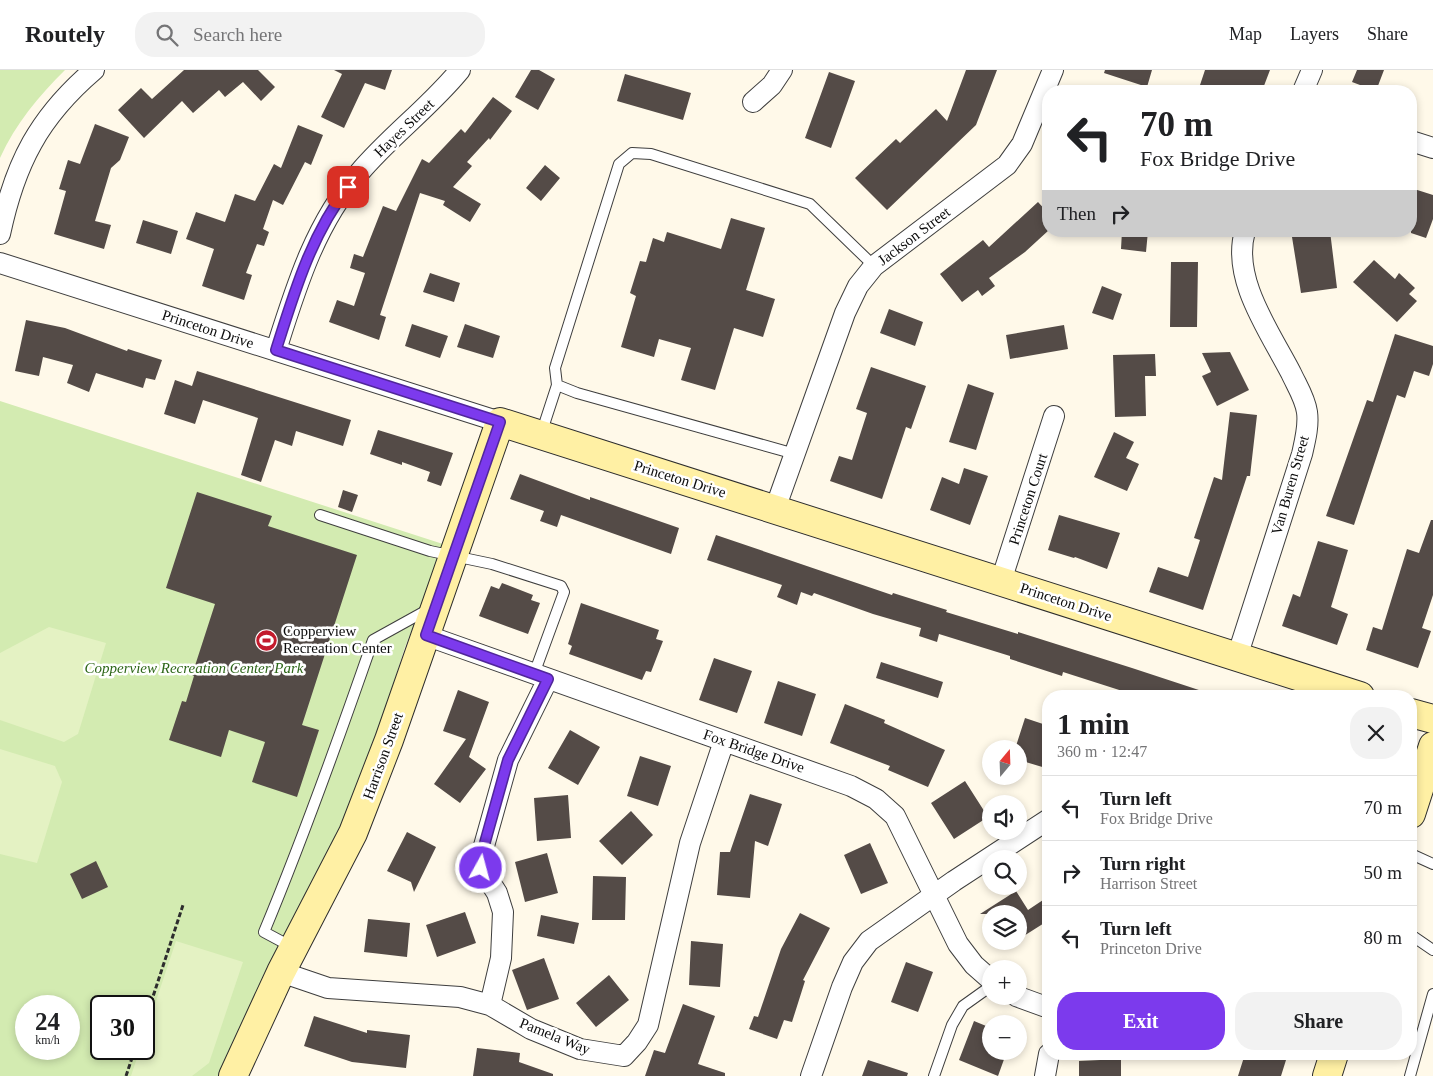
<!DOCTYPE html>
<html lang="en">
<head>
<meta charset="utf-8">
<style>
  :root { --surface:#fff; --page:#f2f2f2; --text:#202124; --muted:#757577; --line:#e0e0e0; --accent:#7c3aed }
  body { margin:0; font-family:Georgia,serif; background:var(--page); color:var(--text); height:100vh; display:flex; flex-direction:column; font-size:19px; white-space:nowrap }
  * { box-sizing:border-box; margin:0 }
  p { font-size:16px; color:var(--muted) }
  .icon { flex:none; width:28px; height:28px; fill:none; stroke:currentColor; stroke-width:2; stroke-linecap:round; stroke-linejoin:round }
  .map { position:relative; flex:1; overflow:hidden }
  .side { position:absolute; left:1042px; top:620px; width:375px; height:370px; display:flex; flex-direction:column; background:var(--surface); border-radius:20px; box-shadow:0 2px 8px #0003 }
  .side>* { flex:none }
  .hud { position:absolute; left:1042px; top:15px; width:375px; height:152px; border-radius:20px; box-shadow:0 2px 8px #0003; background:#fff; color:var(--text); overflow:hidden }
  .needle { width:32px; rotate:19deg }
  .tools { position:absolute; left:982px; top:670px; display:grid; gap:10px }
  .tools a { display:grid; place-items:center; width:45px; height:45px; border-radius:50%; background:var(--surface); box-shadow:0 2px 8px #0003; font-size:25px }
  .speed { position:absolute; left:15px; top:925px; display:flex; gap:10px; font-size:25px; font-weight:700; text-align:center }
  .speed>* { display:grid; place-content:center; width:65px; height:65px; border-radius:50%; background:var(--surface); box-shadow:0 2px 8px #0003; line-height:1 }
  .speed small { font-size:12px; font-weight:400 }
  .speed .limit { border:2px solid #111; border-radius:8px; background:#fff; color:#111 }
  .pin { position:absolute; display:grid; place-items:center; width:42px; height:42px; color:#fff; margin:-21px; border-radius:10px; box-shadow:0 2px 8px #0006 }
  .me { position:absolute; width:55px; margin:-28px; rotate:7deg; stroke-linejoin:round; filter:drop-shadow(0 0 4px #0008) }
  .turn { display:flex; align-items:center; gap:18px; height:105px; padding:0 15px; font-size:22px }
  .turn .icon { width:65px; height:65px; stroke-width:2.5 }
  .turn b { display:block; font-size:35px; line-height:42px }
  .then { display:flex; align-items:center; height:48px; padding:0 15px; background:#0003; gap:10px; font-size:19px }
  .round { display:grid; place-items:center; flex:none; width:52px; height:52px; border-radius:20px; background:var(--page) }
  .headline { display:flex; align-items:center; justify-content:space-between; height:85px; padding:0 15px }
  h1 { font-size:30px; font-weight:600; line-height:38px }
  .button { display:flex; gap:10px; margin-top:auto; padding:10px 15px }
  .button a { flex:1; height:58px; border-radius:20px; background:var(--accent); color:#fff; font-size:20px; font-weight:600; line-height:58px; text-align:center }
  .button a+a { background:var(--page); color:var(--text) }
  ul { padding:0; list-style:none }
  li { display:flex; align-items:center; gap:15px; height:65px; padding:0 15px; border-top:1px solid var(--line) }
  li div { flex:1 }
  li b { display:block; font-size:19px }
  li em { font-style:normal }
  header { display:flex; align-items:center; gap:30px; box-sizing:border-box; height:70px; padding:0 25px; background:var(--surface); border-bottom:1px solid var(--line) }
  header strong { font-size:24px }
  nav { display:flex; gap:28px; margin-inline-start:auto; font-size:18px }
  .search { width:350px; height:45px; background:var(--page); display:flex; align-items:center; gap:12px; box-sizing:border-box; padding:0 18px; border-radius:20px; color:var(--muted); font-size:19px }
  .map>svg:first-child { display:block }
  .green { fill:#d3ebb1; fill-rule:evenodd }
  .pitch { fill:#e4f2c3 }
  .building { fill:#544b47 }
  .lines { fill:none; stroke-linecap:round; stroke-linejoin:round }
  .lane-casing { stroke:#3e3e3e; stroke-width:12 }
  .street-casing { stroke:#3e3e3e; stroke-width:22 }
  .secondary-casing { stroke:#2d2d2d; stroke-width:30 }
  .path { stroke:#2d2d2d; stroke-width:3; stroke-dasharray:5 2.5; stroke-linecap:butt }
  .lane { stroke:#fff; stroke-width:10 }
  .street { stroke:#fff; stroke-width:20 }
  .secondary { stroke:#fff0a4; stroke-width:28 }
  .route-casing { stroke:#51269a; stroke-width:12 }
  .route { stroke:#7c3aed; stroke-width:9 }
  .labels { text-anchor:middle; stroke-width:5; stroke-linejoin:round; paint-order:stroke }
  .street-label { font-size:15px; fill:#0b0b0b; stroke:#fff }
  .poi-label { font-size:15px; fill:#0b0b0b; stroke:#fff; text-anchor:start }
  .park-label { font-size:15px; font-style:italic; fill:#2d6618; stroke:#fff }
</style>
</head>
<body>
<header>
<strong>Routely</strong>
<div class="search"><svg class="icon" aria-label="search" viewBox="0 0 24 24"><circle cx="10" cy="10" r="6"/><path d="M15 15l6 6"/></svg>Search here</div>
<nav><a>Map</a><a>Layers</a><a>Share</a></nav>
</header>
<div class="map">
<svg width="1433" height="1006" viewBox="0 0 1433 1006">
  <rect width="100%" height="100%" fill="#fff9e9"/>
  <!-- green -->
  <path class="green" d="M0,0H65C38,27 16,53 0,88Z
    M0,331L446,475L405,577L363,709L345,753L219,1006H0ZM26,936H69V979H26ZM101,936H144V979H101Z"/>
  <!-- pitch -->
  <path class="pitch" d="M49,557L106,573L78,664L64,672L0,650V583Z
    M0,679L55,696L62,712L37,793L0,784Z
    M176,871L243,892L209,993L192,1006H131L140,979H144V967Z"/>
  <!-- building -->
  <path class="building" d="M184,0H258L275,17L261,31L243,12L225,27L219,20L193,43L182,31L144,68L118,40L141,18L152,29Z
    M334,0H392L385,20L365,13L344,58L321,47L342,4Z
    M531,0H539L555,9L538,40L515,27Z
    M966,0H997L976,55L887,140L855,108L896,69L900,73L936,39L947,51Z
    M1105,0H1152L1147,17L1104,3Z
    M1205,0H1270L1262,21L1238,16L1236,21H1198Z
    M1357,0H1384L1376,21L1352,12Z
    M829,2L855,11L831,78L805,68Z
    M625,4L691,23L683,50L617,31Z
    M493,27L512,41L490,70L489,68L467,92L472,96L453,117L481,134L470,152L443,135L445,131L420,123L380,245L386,247L379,270L329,252L337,230L354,236L365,203L350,198L354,184L363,187L383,136L396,141L422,89L429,93L461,59L465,63Z
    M95,54L129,67L120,90L111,98L95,151L111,155L104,179L54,164L66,121L59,119L68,90L80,94Z
    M298,55L323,65L311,95L305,92L283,135L273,130L263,159L269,162L264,176L257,174L246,203L252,205L244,230L202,216L214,179L186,169L196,142L225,152L235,124L255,131L274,94L281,98Z
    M545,95L560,108L541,131L526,118Z
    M1411,118L1433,125V149L1426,168L1411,163Z
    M1038,132L1049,144V160L1025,182L989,208L995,216L982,226L978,220L962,232L940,204L983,170L989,177Z
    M731,148L765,158L746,220L775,229L763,267L734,258L715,320L681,310L691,278L659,269L654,287L621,277L636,226L630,223L640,191L646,192L653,168L664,172L667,162L721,179Z
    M143,150L178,161L171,184L136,173Z
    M1122,161H1148L1146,182L1121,179Z
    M1330,161L1337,218L1301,223L1292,167Z
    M1374,190L1395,209L1399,203L1415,218L1409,224L1417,231L1397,252L1353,212Z
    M1171,192H1198L1197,257H1170Z
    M430,203L460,213L454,232L423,222Z
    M1102,216L1122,224L1113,250L1092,243Z
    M889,239L923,252L915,276L880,263Z
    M26,250L65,258L127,281L128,279L162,290L155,310L146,308L143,318L96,303L89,322L67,313L73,295L43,287L39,306L15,301Z
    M412,254L448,266L440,288L405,276Z
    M465,254L500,266L493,288L457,277Z
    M1064,255L1068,279L1010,289L1006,265Z
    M1395,264L1433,276V294L1429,306L1414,301L1405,328L1397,325L1354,455L1326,446L1367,330L1373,332Z
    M1230,282L1249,320L1217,336L1202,306L1211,302L1202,283Z
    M1155,284L1156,306H1145L1146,346L1115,347L1113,285Z
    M871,297L926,316L911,359L906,357L882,429L830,411L839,386L852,390L867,343L856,339Z
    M197,301L351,350L343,376L296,361L292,376L275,370L261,412L241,405L258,348L203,330L195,354L164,344L175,310L192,316Z
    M968,314L994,323L976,380L949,372Z
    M1230,342L1257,345L1250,406H1247L1203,540L1149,522L1158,497L1188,507L1200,470L1194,468L1214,407L1222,410Z
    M378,360L453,383L441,416L427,411L430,402L402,392V395L370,384Z
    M1114,362L1134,372L1126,388L1139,394L1127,421L1094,407Z
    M964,398L988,406L970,455L930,440L942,407L959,414Z
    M520,404L590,430V427L679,458L671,484L561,445L557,457L540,451L544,441L510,429Z
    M343,420L358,425L352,442L338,437Z
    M197,422L272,446L268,456L357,485L302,655L319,660L297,727L252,712L265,672L229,660L221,687L169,670L182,631L186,632L194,606L192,605L215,534L166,518Z
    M1059,445L1120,463L1107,499L1075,487L1074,488L1048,480Z
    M1431,450H1433V525L1422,558L1431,561L1418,598L1366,580L1373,557L1382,560L1407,479L1419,483Z
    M716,465L892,525L893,523L947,540L946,542L1018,564V562L1132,598L1208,623V626H1138L1063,602L1062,606L1010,589V586L939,564L937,572L919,566L921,558L873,544L814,523L812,526L801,522L797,535L777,527L782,515L707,490Z
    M1318,471L1348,480L1331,537L1348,544L1337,575L1282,556L1293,524L1300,527Z
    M502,513L533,525L531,530L540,533L528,564L479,546L491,516L499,519Z
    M581,533L659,560L656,569L663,571L651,602L646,601L642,610L569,584L572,576L568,574Z
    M714,588L752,601L737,643L699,630Z
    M881,592L943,612L938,628L876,608Z
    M778,611L816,624L802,666L764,653Z
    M458,620L489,632L469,687L486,699L460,733L434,714L466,669L443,661Z
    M845,634L885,650L884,653L945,680L928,717L888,700L890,696L830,673Z
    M1025,648L1049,656V699L1019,690V679H1015Z
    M570,660L600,677L578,715L548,698Z
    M640,686L671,696L658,736L627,726Z
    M965,711L988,747L954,769L931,733Z
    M750,724L782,734L768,776L755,771L750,828L717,825L720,782H730Z
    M568,725L571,768L537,771L534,728Z
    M631,741L653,765L622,795L599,771Z
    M407,762L436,777L414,822L411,812L387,801Z
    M870,773L888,813L861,824L844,785Z
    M547,783L558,823L525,832L515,792Z
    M96,791L108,817L82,829L70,804Z
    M593,806L626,807L625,850H592Z
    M1016,821L1028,840L1049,826V850L1019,869V844H980Z
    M465,842L476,873L437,887L426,855Z
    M800,843L830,858L803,910L805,911L792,952L784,950L777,969L749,959L754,946L758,947L781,879Z
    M541,845L579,853L574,874L537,866Z
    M368,849L410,853L407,887L364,882Z
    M691,871L723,874L720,917L689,915Z
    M544,888L559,929L527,940L512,900Z
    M906,892L933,902L918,942L891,932Z
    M609,905L629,930L596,957L576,933Z
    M683,934L715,946L698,994L725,1003V1006H645L654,980L665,983Z
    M314,946L367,963V960L410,965L406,998L352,992L304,976Z
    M974,951L991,958V981H1007L998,1006L959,990Z
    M477,978L520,983L519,992L553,1004V1006H473Z
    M1245,984H1266L1286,990L1281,1006H1238Z
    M1121,989V1006H1079V991Z
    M868,990L908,1003L907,1006H862Z"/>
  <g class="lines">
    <defs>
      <path id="lane" d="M541,364L557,315
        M795,384L577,323L557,315L555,298L619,94L632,83L651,84L810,134L874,196
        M320,445L430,481L492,494L561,516L564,522L534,604
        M1411,784L1433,794
        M1411,865L1433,880
        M292,877L264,862C304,766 339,668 373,570L429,539
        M934,1006L952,955L963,936L991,916
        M1410,1006L1433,924"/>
      <path id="street" d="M1303,21L1312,0
        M753,32L772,15L782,0
        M1411,71L1433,78
        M0,164C15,93 39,47 94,0
        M0,193L500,352
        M276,280C296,217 315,154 359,103C390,66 430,37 460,0
        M775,439L845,243L858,216L874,196L1007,95L1022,74L1053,0
        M1001,511L1054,346
        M425,565L851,716L876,729L895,746L958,874L974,895L991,910
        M1237,587L1302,384C1305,371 1309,356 1307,342C1305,328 1297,316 1291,303C1270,262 1231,209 1245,161
        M281,902L328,918L460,927L490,935L531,959L580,979L624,986L637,972L648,955L690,773L724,671
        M1016,926L1049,938
        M490,935L501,888L503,842L497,823L481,798L482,783L508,690L548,609
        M811,1006L842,917L853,892L869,871L954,811L1049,749
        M1045,1006L1049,984"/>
      <path id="secondary" d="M1411,643L1433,649
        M1411,744L1433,676
        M233,1006L281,902L353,763L389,670L500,352L1360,626
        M1327,1006L1334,984"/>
    </defs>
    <!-- lane casing -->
    <use href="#lane" class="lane-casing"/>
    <!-- street casing -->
    <use href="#street" class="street-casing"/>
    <!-- secondary casing -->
    <use href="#secondary" class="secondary-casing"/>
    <!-- path -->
    <path class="path" d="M144,954L183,835
      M126,1006L135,979"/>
    <!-- lane -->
    <use href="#lane" class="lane"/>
    <!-- street -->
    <use href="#street" class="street"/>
    <!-- secondary -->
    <use href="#secondary" class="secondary"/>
  </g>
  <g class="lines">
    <defs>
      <path id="route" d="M348,117C311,165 294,223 276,280L500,352L426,565L548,609L508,690L482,783L481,798"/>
    </defs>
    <!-- route casing -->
    <use href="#route" class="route-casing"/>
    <!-- route -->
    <use href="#route" class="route"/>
  </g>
  <!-- icons -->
  <defs>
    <symbol id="stadium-disc" viewBox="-11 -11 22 22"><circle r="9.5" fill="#c31b2d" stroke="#fff"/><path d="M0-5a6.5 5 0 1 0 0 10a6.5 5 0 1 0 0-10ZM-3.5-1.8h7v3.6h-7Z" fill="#fff"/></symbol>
  </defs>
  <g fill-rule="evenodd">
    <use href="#stadium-disc" x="254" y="558" width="25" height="25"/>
  </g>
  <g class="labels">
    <!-- street labels -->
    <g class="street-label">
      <text transform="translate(404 58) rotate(-44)" y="5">Hayes Street</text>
      <text transform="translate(914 166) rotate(-37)" y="5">Jackson Street</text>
      <text transform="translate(208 259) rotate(18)" y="5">Princeton Drive</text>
      <text transform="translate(680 409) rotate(17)" y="5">Princeton Drive</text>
      <text transform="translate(1290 415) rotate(-74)" y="5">Van Buren Street</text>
      <text transform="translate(1028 429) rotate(-72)" y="5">Princeton Court</text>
      <text transform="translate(1066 532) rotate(18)" y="5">Princeton Drive</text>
      <text transform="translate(754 681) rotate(19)" y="5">Fox Bridge Drive</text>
      <text transform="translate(383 686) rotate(-70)" y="5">Harrison Street</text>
      <text transform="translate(555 966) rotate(22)" y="5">Pamela Way</text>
    </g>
    <!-- poi labels -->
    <g class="poi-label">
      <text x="283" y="566">Copperview<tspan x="283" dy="17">Recreation Center</tspan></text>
    </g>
    <!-- park labels -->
    <g class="park-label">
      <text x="194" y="603">Copperview Recreation Center Park</text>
    </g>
  </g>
</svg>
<div class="tools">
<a><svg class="needle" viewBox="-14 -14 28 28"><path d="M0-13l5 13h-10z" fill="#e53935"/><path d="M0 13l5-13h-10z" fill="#757577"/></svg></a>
<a><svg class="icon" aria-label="sound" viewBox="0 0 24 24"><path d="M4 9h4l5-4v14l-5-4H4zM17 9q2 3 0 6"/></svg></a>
<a><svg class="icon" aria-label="search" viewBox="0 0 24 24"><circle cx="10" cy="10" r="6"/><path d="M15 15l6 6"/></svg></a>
<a><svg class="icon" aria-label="layers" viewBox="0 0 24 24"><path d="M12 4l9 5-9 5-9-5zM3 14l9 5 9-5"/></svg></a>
<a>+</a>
<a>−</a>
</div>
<div class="speed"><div>24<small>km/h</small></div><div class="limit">30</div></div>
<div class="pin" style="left:348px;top:117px;background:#d93025"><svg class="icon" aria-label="arrive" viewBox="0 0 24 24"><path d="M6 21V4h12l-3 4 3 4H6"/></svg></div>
<svg class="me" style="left:481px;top:798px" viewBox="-20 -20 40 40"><circle r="17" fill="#7c3aed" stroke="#fff" stroke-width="3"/><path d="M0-11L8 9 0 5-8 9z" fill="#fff"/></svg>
<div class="hud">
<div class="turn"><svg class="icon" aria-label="left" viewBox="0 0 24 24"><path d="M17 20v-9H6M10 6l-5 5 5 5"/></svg><div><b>70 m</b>Fox Bridge Drive</div></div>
<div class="then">Then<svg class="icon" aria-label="right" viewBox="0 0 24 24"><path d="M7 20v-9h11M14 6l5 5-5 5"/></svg></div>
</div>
<section class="side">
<div class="headline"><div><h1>1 min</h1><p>360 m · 12:47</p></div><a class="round"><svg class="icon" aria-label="close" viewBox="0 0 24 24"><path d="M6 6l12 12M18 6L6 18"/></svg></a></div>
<ul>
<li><svg class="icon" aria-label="left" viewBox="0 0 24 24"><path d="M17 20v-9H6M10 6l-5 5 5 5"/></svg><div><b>Turn left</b><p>Fox Bridge Drive</p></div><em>70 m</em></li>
<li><svg class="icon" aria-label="right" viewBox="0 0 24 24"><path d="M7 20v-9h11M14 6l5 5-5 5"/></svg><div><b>Turn right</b><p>Harrison Street</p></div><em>50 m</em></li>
<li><svg class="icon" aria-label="left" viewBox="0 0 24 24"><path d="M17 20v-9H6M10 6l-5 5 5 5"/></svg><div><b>Turn left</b><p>Princeton Drive</p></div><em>80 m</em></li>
</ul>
<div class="button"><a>Exit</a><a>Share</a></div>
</section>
</div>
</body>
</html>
